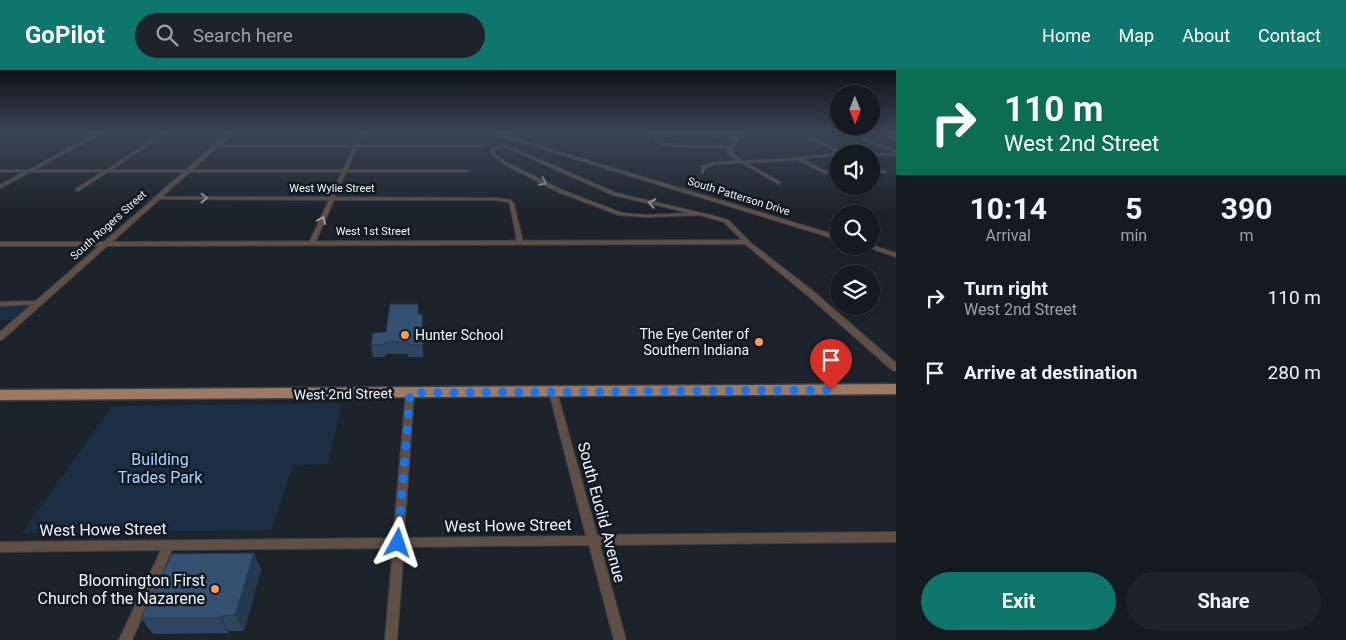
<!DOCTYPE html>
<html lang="en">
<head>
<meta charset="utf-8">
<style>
  :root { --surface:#151a20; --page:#1e2329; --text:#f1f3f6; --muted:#9da1a5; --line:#34383e; --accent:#0f766e }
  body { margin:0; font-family:Roboto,sans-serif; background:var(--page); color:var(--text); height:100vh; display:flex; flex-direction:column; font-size:19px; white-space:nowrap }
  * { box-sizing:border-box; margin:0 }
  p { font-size:16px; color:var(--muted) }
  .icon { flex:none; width:28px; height:28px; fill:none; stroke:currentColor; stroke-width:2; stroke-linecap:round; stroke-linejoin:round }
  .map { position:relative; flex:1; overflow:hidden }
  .drawer { display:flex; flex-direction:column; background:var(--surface); width:450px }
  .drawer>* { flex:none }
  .guide { background:#0b6e4f; color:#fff; overflow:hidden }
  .needle { width:32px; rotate:179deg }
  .fabs { position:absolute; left:830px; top:15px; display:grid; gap:10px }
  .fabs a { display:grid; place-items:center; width:50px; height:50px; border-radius:50%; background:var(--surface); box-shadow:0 2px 8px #0003,0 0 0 1px var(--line); font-size:25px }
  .pin { position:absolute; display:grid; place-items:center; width:42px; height:42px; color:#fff; margin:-51px -21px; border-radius:50% 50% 50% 0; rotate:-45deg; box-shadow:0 0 5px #0007 }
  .pin .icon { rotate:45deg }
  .me { position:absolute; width:55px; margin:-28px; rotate:5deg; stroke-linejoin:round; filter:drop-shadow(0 0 4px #0008) }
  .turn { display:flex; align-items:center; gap:18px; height:105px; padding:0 25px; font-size:22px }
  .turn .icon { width:65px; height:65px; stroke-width:2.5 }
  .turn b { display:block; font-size:35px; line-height:42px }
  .eta { display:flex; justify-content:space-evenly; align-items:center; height:85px; text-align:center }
  .eta b { font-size:30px; font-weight:700; line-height:35px }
  .primary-button { display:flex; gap:10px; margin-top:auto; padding:10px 25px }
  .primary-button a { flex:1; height:58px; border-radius:30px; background:var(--accent); color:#fff; font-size:20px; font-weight:700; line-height:58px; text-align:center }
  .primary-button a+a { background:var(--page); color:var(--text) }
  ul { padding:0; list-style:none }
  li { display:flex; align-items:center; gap:15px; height:75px; padding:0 25px }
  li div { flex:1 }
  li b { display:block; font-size:19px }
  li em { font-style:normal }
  header { display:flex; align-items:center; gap:30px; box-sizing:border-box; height:70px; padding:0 25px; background:var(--accent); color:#fff }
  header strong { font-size:24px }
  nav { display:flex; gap:28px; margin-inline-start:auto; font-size:18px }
  .search { width:350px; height:45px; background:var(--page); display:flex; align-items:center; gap:12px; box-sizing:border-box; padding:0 18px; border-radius:28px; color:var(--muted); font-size:19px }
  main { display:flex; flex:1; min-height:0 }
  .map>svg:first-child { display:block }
  .green { fill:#1b2e43 }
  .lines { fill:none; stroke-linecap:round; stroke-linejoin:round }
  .stream { stroke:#000d28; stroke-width:1 }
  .minor-casing { stroke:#3a4048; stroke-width:2 }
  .tertiary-casing { stroke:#3a4048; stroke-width:2 }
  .primary-casing { stroke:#3a4048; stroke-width:3 }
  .minor { fill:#604f44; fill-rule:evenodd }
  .tertiary { fill:#604f44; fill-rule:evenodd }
  .primary { fill:#9e7a65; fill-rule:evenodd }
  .wall { fill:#2e4661 }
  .shaded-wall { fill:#25394f }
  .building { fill:#355171; stroke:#25394f }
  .oneway { stroke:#a09996 }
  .route { stroke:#1a73e8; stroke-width:9; stroke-dasharray:0 16.2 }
  .poi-dot { fill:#ff9b5a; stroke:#131921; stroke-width:2 }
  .labels { text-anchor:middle; stroke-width:5; stroke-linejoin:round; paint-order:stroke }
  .far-street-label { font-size:11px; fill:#eff4fa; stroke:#131921 }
  .poi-label { font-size:14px; fill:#eff4fa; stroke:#131921; text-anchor:end }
  .street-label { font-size:14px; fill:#eff4fa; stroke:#131921 }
  .near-park-label { font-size:16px; fill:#abd1fe; stroke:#131921 }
  .near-street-label { font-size:16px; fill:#eff4fa; stroke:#131921 }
  .near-poi-label { font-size:16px; fill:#eff4fa; stroke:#131921; text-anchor:end }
</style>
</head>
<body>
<header>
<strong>GoPilot</strong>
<div class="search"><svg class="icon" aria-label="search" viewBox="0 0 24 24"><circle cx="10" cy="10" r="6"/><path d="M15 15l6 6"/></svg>Search here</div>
<nav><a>Home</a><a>Map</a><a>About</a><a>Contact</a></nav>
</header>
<main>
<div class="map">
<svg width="896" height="570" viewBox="0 0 896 570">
  <rect width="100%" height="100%" fill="#1c232b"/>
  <!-- green -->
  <path class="green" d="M35,233L16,250L0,251V234Z
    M342,333L328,394L293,395L272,460L22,463L112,336Z"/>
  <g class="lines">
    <!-- stream -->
    <path class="stream" d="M0,67L18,62"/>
    <defs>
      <path id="minor" d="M98,62H103L35,100H106L164,62H168L111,100H343L353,77H215L213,76L215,75H354L360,62H364L358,75H483L482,77H357L347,100H467L469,101L467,102H346L335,127L495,128L511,130L514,134L523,172L520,174L517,172L510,134L508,132L495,130H334L315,173L312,175L309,173L329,130L155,129L153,128L155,127H330L342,102H108L78,121H76V119L102,102H30L0,118V115L24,102H0V100H29Z
        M702,62L736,66L738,63H740V67L731,81L733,84L743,91L783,89L840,83L807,68L808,66L847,84H839V85L803,89L827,102L828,103L826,104L798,90L747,93L780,112V114H778L742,93L715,94L705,98L703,103H701L702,96L714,92L738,91L730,86L727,81L729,78L674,77L654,73L656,72C681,77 705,73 730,76L735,68L701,64L650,66L648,65L650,64Z
        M862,67L896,81V83L861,69Z
        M504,76L516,79L616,123L714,146L728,150L750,172L745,173L724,152L700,145L647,147L619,145L558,122L504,94L490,83L494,77ZM504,78L514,81L613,125L690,143L647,145L622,143L562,120L506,92L494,83L496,79Z
        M871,83L896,84V86L871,85V84H869Z
        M871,95L885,101L886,102L883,103L871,98Z
        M37,231L40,233L39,234L0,236V232Z
        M553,319L556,320L557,322L597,465L896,462V472L600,475L626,570H614L589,475L404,477L397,570H385L393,478L172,480L132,570H119L161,480L0,482V472L393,468L406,323L407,321H413L414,323L404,468L586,466L549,322L550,320Z"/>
      <path id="tertiary" d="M229,62H234L112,172L747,170L813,221L896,293V301L892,300L807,225L745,174L107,176L3,269L0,270V262L99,176H0V172H104Z
        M487,62H494L839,166V170Z
        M878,62H884L896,67V70Z
        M871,175L896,183V187L864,176H871Z"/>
      <path id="primary" d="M896,314V324L0,330V320Z"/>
    </defs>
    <!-- minor casing -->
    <use href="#minor" class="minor-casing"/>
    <!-- tertiary casing -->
    <use href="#tertiary" class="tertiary-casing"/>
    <!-- primary casing -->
    <use href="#primary" class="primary-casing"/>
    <!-- minor -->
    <use href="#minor" class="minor"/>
    <!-- tertiary -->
    <use href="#tertiary" class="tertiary"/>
    <!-- primary -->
    <use href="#primary" class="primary"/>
  </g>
  <!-- wall -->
  <path class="wall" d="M419,244H422L423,287H408V284H386L385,287H373L371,275L386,262Z
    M254,483L261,500L244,561H229V563L153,564L141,548Z"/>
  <!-- shaded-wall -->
  <path class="shaded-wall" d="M254,483L261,500L244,561L235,545Z
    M221,546L229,561V563L220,548Z"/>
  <!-- building -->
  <path class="building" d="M390,234H418V244H422L423,275H408V272H385L384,275H371L373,263L386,262Z
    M254,483L235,545L221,546L220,548H141L172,484Z"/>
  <!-- one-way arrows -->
  <defs><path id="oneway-chevron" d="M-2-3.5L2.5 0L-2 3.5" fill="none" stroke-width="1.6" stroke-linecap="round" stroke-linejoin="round" transform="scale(1.25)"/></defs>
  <g class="oneway">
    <use href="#oneway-chevron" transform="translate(543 112) rotate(27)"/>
    <use href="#oneway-chevron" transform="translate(204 128)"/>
    <use href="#oneway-chevron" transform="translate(652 133) rotate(-168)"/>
    <use href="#oneway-chevron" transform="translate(322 150) rotate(-67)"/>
  </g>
  <!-- sky -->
  <linearGradient id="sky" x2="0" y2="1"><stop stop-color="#0f1318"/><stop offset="0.44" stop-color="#3a4555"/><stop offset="1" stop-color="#3a4555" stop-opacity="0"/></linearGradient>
  <rect width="896" height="142" fill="url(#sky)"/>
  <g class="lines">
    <!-- route -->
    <path class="route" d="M398,473L410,323L831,320"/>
  </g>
  <!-- markers -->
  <g class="poi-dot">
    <circle cx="405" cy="265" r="5"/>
    <circle cx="759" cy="272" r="5"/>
    <circle cx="215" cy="519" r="5"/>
  </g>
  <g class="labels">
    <!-- far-street labels -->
    <g class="far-street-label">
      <text x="332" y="122">West Wylie Street</text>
      <text transform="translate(739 126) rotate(17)" y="4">South Patterson Drive</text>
      <text transform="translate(108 155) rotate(-42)" y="4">South Rogers Street</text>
      <text x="373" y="165">West 1st Street</text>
    </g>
    <!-- poi labels -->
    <g class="poi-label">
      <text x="749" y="269">The Eye Center of<tspan x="749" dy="16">Southern Indiana</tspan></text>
      <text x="415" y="270" text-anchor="start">Hunter School</text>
    </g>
    <!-- street labels -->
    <g class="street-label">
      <text transform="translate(343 324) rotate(-1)" y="5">West 2nd Street</text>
    </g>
    <!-- near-park labels -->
    <g class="near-park-label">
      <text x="160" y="395">Building<tspan x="160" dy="18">Trades Park</tspan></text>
    </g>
    <!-- near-street labels -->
    <g class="near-street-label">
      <text transform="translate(602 442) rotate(75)" y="6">South Euclid Avenue</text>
      <text transform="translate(508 455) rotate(-1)" y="6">West Howe Street</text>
      <text transform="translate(103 459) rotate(-1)" y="6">West Howe Street</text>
    </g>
    <!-- near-poi labels -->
    <g class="near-poi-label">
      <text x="205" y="516">Bloomington First<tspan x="205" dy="18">Church of the Nazarene</tspan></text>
    </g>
  </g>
</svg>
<div class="fabs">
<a><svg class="needle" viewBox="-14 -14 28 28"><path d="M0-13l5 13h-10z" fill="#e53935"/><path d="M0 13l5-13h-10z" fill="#9da1a5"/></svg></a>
<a><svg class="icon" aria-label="sound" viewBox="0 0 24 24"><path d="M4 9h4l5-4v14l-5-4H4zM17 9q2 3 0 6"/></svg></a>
<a><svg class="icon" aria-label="search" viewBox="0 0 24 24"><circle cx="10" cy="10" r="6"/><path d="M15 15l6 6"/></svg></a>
<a><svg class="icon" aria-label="layers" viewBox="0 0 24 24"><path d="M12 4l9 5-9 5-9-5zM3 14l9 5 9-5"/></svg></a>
</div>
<div class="pin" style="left:831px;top:320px;background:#d93025"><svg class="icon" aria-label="arrive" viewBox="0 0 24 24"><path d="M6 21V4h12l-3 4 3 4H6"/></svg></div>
<svg class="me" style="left:398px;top:473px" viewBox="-20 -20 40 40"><path d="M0-17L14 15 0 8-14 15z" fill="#1a73e8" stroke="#fff" stroke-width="4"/></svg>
</div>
<section class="drawer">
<div class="guide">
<div class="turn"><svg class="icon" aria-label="right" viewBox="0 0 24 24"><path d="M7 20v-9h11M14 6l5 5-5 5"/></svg><div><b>110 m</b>West 2nd Street</div></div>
</div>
<div class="eta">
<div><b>10:14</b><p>Arrival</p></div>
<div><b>5</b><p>min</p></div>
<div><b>390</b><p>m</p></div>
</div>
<ul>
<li><svg class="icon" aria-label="right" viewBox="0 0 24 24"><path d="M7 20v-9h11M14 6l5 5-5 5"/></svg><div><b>Turn right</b><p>West 2nd Street</p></div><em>110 m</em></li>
<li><svg class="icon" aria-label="arrive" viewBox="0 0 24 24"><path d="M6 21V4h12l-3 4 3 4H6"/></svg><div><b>Arrive at destination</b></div><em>280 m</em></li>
</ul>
<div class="primary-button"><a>Exit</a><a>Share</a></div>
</section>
</main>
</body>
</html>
